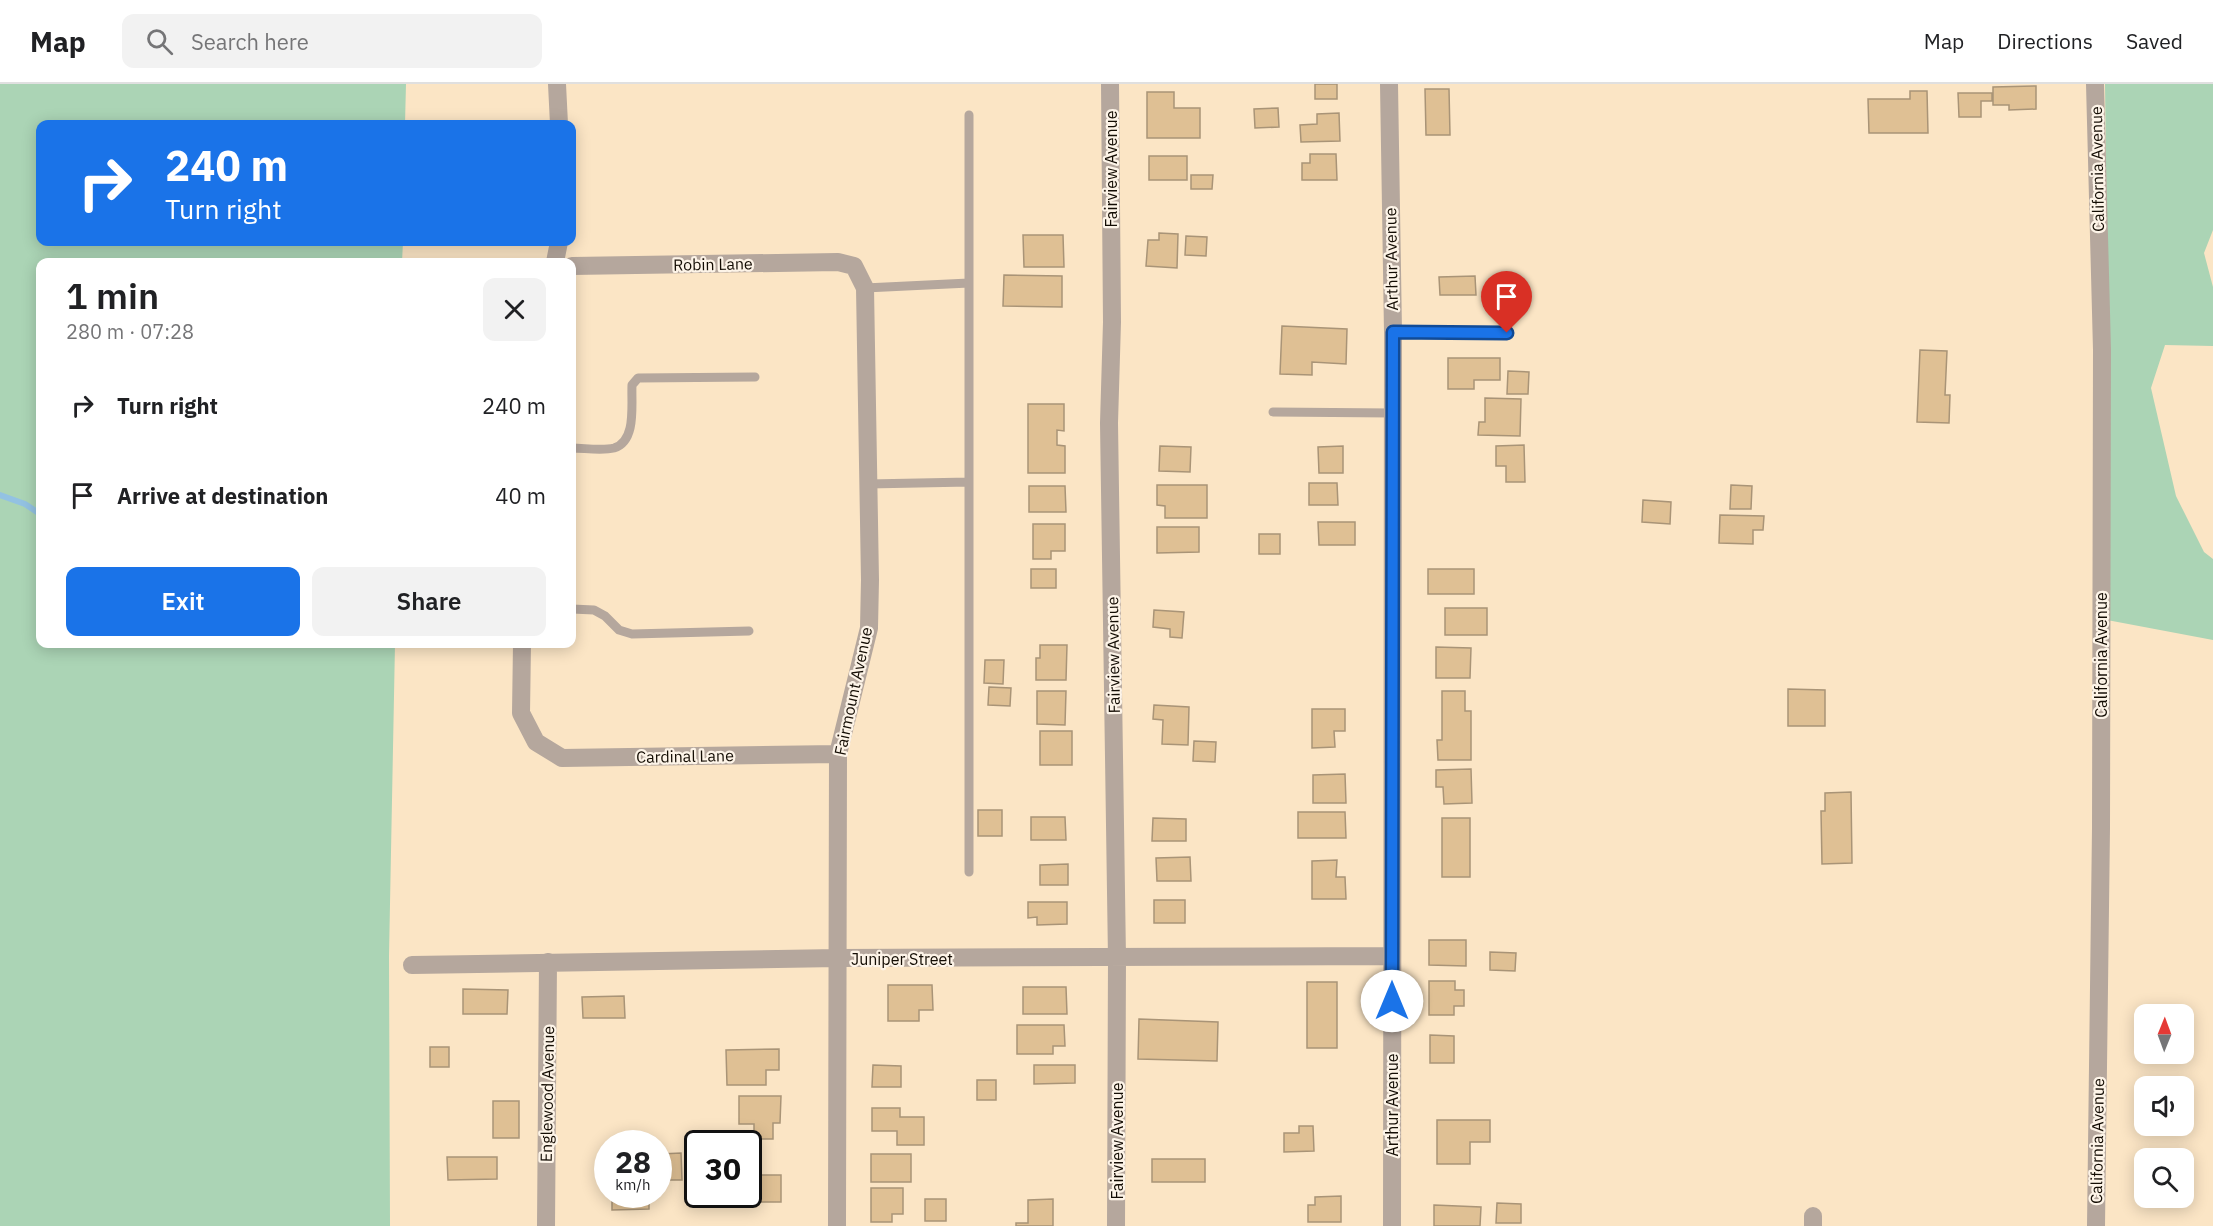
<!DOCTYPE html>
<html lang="en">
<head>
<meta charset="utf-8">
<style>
  :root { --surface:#fff; --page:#f2f2f2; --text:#202124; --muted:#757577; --line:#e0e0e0; --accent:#1a73e8 }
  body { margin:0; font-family:"IBM Plex Sans",sans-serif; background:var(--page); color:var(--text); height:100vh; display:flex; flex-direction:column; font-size:22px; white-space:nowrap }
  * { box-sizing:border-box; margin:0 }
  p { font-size:20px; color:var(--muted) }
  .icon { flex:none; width:33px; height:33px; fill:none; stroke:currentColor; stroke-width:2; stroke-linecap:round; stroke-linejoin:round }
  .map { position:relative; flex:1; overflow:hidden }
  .sheet { position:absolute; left:36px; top:174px; width:540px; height:390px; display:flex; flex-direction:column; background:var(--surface); border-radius:12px; box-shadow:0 3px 15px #0003 }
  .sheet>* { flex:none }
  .guide { position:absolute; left:36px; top:36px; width:540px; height:126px; border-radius:12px; box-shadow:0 3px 15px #0003; background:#1a73e8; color:#fff; overflow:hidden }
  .needle { width:39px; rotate:1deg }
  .buttons { position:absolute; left:2134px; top:920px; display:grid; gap:12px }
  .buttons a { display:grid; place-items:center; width:60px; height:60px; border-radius:12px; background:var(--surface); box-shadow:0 3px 15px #0003; font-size:30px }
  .speed { position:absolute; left:594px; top:1046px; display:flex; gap:12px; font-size:30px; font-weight:700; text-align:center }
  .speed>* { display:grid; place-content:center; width:78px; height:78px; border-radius:50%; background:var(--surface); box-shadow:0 3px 15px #0003; line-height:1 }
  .speed small { font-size:15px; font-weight:400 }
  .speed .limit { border:3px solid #111; border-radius:9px; background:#fff; color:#111 }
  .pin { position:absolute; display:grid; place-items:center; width:51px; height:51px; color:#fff; margin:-62px -26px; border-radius:50% 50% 50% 0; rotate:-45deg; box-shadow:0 0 6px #0007 }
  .pin .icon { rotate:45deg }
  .me { position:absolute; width:66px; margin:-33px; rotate:0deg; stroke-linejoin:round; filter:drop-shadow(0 0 4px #0008) }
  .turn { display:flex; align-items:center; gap:21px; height:126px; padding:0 30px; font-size:27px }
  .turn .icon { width:78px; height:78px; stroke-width:2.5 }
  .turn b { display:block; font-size:42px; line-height:51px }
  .round { display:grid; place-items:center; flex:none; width:63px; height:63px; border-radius:12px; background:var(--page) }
  .summary { display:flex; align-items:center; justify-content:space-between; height:102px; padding:0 30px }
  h1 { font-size:36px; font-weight:600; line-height:45px }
  .primary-button { display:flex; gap:12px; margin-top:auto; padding:12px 30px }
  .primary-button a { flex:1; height:69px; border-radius:12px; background:var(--accent); color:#fff; font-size:24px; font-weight:600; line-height:69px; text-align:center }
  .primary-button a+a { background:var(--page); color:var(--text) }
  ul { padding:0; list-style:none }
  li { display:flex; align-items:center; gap:18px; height:90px; padding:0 30px }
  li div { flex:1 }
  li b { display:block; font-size:22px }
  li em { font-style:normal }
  header { display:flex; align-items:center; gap:36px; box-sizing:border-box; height:84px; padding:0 30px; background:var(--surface); border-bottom:2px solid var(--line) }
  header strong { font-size:28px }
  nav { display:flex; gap:33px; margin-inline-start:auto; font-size:21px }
  .search { width:420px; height:54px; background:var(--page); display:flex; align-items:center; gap:15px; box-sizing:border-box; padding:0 21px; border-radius:12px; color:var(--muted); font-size:22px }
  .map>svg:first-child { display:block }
  .green { fill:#abd4b5 }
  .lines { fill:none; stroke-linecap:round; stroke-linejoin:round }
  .stream { stroke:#93c2e2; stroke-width:6 }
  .building { fill:#dfc094; stroke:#a99477; stroke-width:1.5 }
  .lane { stroke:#b5a79d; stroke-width:9 }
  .street { stroke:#b5a79d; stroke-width:18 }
  .route-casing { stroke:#114b97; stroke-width:15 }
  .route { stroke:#1a73e8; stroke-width:10 }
  .labels { text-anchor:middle; stroke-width:4.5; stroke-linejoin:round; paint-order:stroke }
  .street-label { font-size:16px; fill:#130c03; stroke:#fdf4e8 }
</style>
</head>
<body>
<header>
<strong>Map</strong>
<div class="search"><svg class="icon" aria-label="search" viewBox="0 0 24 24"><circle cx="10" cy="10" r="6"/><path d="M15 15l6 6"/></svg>Search here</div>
<nav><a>Map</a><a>Directions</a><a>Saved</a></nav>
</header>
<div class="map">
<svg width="2213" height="1142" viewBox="0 0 2213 1142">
  <rect width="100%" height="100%" fill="#fbe5c5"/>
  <!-- green -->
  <path class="green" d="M0,0H406L405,40H40V158H403L402,178H40V560H395L389,872L390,1142H0Z
    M2105,0H2213V146L2204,169L2213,203V262L2165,261L2151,304L2176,412L2204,468L2213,475V556L2107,536L2108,238Z"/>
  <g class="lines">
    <!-- stream -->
    <path class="stream" d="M0,411L25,420L40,430"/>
  </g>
  <!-- building -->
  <path class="building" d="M1315,0H1337V15H1315Z
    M2036,2V25L2009,26V21H1993V3Z
    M1425,5H1449L1450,51H1426Z
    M1910,7H1927L1928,49H1869L1868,15H1910Z
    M1147,8H1174V24H1200V54H1147Z
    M1958,9H1992V17H1981V33H1959Z
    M1278,24L1279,43L1255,44L1254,25Z
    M1339,29L1340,57L1301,58L1300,41L1317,40V30Z
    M1310,70H1336L1337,96H1302V79H1310Z
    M1149,72H1187V96H1149Z
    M1191,91H1213L1212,105H1191Z
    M1159,149L1178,150L1177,184L1146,182L1148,156H1159Z
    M1023,151H1063L1064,183H1024Z
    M1186,152L1207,153L1206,172L1185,171Z
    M1004,191L1062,192V223L1003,222Z
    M1475,192L1476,211H1440L1439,193Z
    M1501,198L1524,199L1523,222L1500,221Z
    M1282,242L1347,245L1346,280L1312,278V291L1280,290Z
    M1920,266L1947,267L1945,311H1950L1949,339L1917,338Z
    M1448,274H1500V296H1474V305H1448Z
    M1508,287L1529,288L1528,310H1507Z
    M1485,314L1521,315L1520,352L1478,351L1479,338H1485Z
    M1028,320H1064V347L1057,346V361L1065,362V389H1028Z
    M1524,361L1525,398H1506V382H1496V362Z
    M1160,362L1191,363L1190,388L1159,387Z
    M1343,362V389H1319L1318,363Z
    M1309,399H1337L1338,421H1309Z
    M1157,401H1207V434H1165V422L1157,421Z
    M1731,401L1752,402L1751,425H1730Z
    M1029,402H1065L1066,428H1029Z
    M1643,416L1671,418L1670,440L1642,438Z
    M1720,431L1764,432L1763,446H1753V460L1719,459Z
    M1318,438H1355V461H1319Z
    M1033,440H1065V467H1051V475H1033Z
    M1157,443H1199V468L1157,469Z
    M1259,450H1280V470H1259Z
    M1031,485H1056V504H1031Z
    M1428,485H1474V510H1428Z
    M1445,524H1487V551H1445Z
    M1154,526L1184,528L1182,554L1170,553V545L1153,543Z
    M1040,561H1067L1066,596H1036V574H1040Z
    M1436,563L1471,564L1470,594H1436Z
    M985,576H1004L1003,600L984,599Z
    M989,603L1011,604L1010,622L988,621Z
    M1788,605L1825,606V642H1788Z
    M1037,607H1066L1065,641L1037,640Z
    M1442,607H1465V627H1471V676H1438L1437,656H1442Z
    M1154,621L1189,623L1188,661L1162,660L1163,636L1153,635Z
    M1312,625H1345V647H1334L1335,663L1312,664Z
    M1040,647H1072V681H1040Z
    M1194,657L1216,658L1215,678L1193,677Z
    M1471,685L1472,719L1444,720L1443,703H1436V686Z
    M1345,690L1346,719H1313V691Z
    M1851,708L1852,779L1822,780L1821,727H1825V709Z
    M978,726H1002V752H978Z
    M1298,728H1345L1346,754H1298Z
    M1031,733H1065L1066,756H1031Z
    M1153,734L1186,735V757H1152Z
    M1442,734H1470V793H1442Z
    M1190,773L1191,797H1157L1156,774Z
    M1337,776L1336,793H1345L1346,815H1312V777Z
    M1068,780V801H1040V781Z
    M1154,816H1185V839H1154Z
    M1028,818H1067V840L1037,841V833L1028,834Z
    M1429,856H1466V882L1429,881Z
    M1490,868L1516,869L1515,887L1490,886Z
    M1429,897H1455V906H1464V922H1454V931H1429Z
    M1307,898H1337V964H1307Z
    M888,901H932L933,926H919V937H888Z
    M1023,903H1066L1067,930H1023Z
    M463,905L508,906L507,930H463Z
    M624,912L625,934H583L582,913Z
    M1139,935L1218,938L1217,977L1138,975Z
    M1017,941H1064L1065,962H1053V970H1017Z
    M1430,951L1454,952V979H1430Z
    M430,963H449V983H430Z
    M779,965V986H766V1001H727L726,966Z
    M873,981L901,982V1003H872Z
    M1034,981H1075V999L1034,1000Z
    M977,996H996V1016H977Z
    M739,1012H781L780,1039H773V1055H754V1040H739Z
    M493,1017H519V1054H493Z
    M872,1024H900V1033H924V1061H897V1047H872Z
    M1437,1036H1490V1058H1470V1080H1437Z
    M1299,1042H1313L1314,1067L1284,1068V1049H1299Z
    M681,1069L682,1096H661V1070Z
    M871,1070H911V1098H871Z
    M447,1073H497V1095L448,1096Z
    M1152,1075H1205V1098H1152Z
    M748,1091H781V1118H739V1110H748Z
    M871,1104H903V1130H892V1138H871Z
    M612,1110H649V1125L612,1126Z
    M1341,1112V1138H1308V1121H1315V1113Z
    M925,1115H946V1137H925Z
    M1053,1115V1142H1016V1139H1028V1116Z
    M1497,1119L1521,1120V1139H1496Z
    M1434,1121L1481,1123L1480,1142H1434Z"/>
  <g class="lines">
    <!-- lane -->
    <path class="lane" d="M969,31V788
      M865,204L969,199
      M1393,248L1507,249
      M1273,328L1392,329
      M572,364C584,364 602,367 614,364C637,357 631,320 632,301L638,294L755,293
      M868,400L969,398
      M572,525L594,526L605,532L619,546L632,550L749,547"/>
    <!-- street -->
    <path class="street" d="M557,0L559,40
      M1110,0L1112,238L1109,339L1117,874L1116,1142
      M1389,0L1393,248L1392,1142
      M2095,0L2102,266L2101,744L2096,1142
      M555,178L559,158
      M572,182L838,178L854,182L865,204L870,496L869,544L838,670L837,1142
      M522,560L521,629L536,658L562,674L838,670
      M412,881L838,874L1392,872
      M1813,1132V1142
      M546,1142L548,878"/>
  </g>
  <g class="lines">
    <defs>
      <path id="route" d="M1392,917L1393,248L1507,249"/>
    </defs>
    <!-- route casing -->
    <use href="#route" class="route-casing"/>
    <!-- route -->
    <use href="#route" class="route"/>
  </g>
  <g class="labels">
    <!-- street labels -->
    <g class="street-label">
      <text transform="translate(1111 85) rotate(-90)" y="6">Fairview Avenue</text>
      <text transform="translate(2097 85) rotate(-91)" y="6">California Avenue</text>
      <text transform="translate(1391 175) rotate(-91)" y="6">Arthur Avenue</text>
      <text transform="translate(713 180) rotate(-1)" y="6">Robin Lane</text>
      <text transform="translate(1113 571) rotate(-91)" y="6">Fairview Avenue</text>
      <text transform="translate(2101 571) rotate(-90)" y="6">California Avenue</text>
      <text transform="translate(853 607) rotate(-78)" y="6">Fairmount Avenue</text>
      <text transform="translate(685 672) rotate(-1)" y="6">Cardinal Lane</text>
      <text x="902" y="881">Juniper Street</text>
      <text transform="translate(547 1010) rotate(-89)" y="6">Englewood Avenue</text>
      <text transform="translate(1392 1021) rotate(-90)" y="6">Arthur Avenue</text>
      <text transform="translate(1117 1057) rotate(-90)" y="6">Fairview Avenue</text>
      <text transform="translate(2097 1057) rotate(-89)" y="6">California Avenue</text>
    </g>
  </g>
</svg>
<div class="buttons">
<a><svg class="needle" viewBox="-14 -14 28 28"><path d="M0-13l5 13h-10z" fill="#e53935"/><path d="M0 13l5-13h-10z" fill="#757577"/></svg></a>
<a><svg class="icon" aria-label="sound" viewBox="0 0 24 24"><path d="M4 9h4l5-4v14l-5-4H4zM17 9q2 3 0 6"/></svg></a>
<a><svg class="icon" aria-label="search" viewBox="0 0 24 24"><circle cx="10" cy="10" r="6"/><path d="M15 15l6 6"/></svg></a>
</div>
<div class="speed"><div>28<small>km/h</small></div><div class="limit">30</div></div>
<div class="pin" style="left:1507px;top:249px;background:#d93025"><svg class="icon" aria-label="arrive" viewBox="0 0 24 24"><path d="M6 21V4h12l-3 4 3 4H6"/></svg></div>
<svg class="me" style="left:1392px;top:917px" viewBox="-20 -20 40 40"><circle r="19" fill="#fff"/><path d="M0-13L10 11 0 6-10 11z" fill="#1a73e8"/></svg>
<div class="guide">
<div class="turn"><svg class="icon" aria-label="right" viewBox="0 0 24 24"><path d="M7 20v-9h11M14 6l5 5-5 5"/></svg><div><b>240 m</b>Turn right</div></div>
</div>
<section class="sheet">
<div class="summary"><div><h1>1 min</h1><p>280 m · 07:28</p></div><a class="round"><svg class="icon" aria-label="close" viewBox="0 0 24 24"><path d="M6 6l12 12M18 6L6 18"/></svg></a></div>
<ul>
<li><svg class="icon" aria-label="right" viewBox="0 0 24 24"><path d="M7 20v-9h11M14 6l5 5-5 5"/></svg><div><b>Turn right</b></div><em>240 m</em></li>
<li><svg class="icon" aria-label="arrive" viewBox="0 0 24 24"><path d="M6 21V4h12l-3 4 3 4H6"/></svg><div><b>Arrive at destination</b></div><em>40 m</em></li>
</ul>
<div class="primary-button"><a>Exit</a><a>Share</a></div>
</section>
</div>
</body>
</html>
